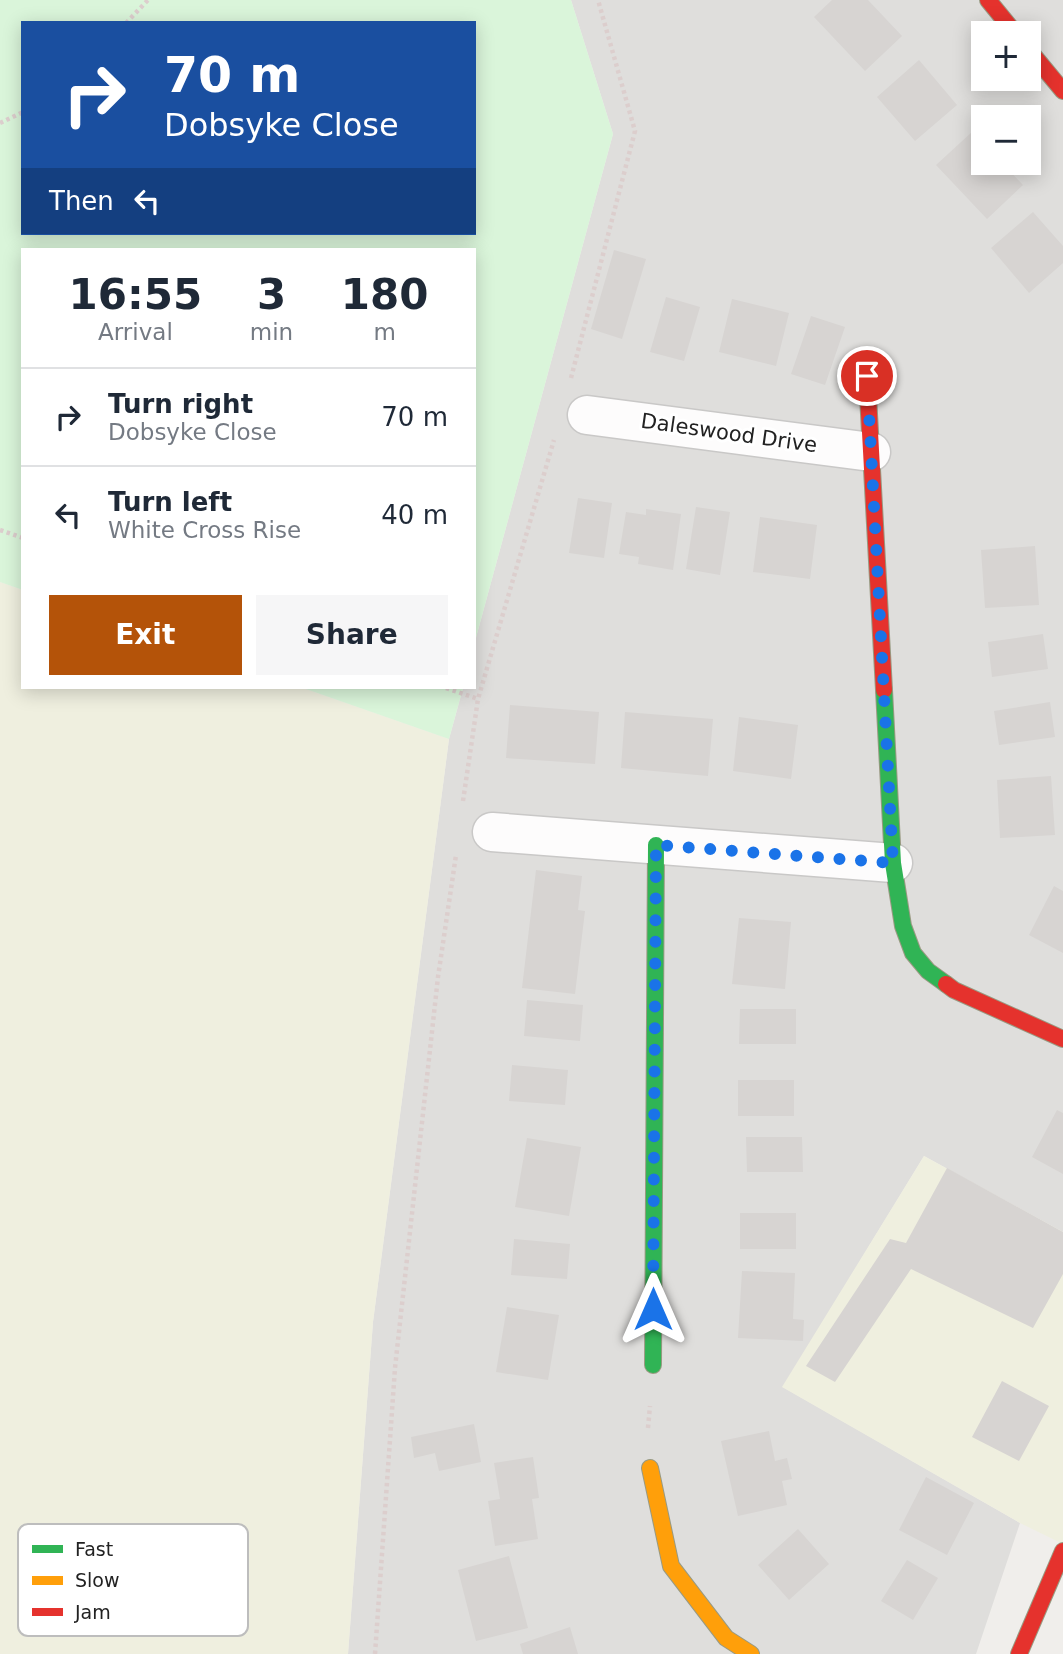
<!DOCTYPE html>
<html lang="en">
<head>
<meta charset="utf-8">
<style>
  :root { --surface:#fff; --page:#f6f6f7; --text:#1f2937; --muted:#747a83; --line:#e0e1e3; --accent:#b45309 }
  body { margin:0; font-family:"DejaVu Sans",sans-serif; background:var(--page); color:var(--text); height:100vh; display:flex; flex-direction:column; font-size:26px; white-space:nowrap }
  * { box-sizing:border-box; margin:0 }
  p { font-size:23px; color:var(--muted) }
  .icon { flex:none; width:38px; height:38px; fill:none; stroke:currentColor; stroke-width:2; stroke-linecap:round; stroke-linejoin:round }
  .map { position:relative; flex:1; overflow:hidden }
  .sheet { position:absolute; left:21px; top:248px; width:455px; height:441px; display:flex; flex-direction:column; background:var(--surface); border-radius:0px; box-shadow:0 4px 18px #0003 }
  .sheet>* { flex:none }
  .top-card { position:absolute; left:21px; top:21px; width:455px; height:214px; border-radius:0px; box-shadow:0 4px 18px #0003; background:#1a4fa0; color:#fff; overflow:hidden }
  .fabs { position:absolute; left:971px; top:21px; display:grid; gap:14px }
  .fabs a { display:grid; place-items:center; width:70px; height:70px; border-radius:0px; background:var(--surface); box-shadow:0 4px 18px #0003; font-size:35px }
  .pin { position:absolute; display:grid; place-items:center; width:60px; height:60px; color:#fff; margin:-30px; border:4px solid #fff; border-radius:50%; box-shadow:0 2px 7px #0007 }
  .me { position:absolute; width:77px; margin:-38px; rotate:0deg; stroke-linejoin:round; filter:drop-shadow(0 0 5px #0008) }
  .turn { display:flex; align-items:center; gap:24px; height:147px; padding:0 28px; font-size:32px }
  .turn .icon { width:91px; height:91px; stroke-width:2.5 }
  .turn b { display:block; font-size:49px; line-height:60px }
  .then { display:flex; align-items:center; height:66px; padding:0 28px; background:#0003; gap:14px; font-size:26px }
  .eta { display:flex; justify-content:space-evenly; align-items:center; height:119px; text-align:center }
  .eta b { font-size:42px; font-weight:700; line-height:49px }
  .action { display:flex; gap:14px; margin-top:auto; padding:14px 28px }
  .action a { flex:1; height:80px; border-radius:0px; background:var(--accent); color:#fff; font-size:28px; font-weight:700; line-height:80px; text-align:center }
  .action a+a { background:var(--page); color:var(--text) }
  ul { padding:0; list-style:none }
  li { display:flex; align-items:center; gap:21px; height:98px; padding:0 28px; border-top:2px solid var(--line) }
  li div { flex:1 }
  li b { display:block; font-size:26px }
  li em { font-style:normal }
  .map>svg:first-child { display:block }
  .residential { fill:#dfdedc; fill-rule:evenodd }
  .farmland { fill:#efefdf }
  .park { fill:#daf5da; fill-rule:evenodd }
  .building { fill:#d7d4d2 }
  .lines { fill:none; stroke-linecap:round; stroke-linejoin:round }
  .street-casing { stroke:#c9c8c7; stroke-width:41 }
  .fast-casing { stroke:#999a82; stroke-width:18 }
  .slow-casing { stroke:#999a82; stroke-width:18 }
  .jam-casing { stroke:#999a82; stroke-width:18 }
  .path { stroke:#dccecd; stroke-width:4.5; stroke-dasharray:3.5 3.5; stroke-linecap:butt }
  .street { stroke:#fdfcfc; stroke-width:38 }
  .fast { stroke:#30b455; stroke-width:16 }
  .slow { stroke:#ff9f0a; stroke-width:16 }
  .jam { stroke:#e5322d; stroke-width:16 }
  .route { stroke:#1a73e8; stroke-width:12; stroke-dasharray:0 21.6 }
  .labels { text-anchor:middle; stroke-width:6; stroke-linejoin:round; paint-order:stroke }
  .street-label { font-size:21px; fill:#222; stroke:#fff }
  .key { fill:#fff; stroke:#bdbdbd; stroke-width:2 }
  .key-label { font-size:19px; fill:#222 }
</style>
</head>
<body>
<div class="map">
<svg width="1063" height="1654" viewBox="0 0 1063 1654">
  <rect width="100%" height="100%" fill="#f0eeeb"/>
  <!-- residential -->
  <path class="residential" d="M571,0H1063V1232L924,1156L783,1387L1020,1523L976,1654H348L373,1322L449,739L463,688H474V645L613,134ZM984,33H1029V79H984ZM984,117H1029V163H984Z"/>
  <!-- farmland -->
  <path class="farmland" d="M0,582L23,590V688H303L449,739L373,1322L348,1654H0Z
    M924,1156L1063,1232V1544L1020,1523L782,1387Z"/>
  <!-- park -->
  <path class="park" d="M0,0H571L613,134L474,645V250H23V590L0,582ZM23,23H474V233H23Z
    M303,688H463L449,739Z"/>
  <!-- building -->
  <path class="building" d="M832,0H868L902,36L865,71L814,17Z
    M919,60L957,105L915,141L877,97Z
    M973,131L984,142V163H1002L1023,185L987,219L936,165Z
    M1033,212L1063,246V263L1029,293L991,248Z
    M614,250L646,259L622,339L591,329Z
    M666,297L700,307L684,361L650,352Z
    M732,299L789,313L776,366L719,352Z
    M811,316L845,327L825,385L791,374Z
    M578,498L612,503L604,558L569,553Z
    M696,507L730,512L720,575L686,569Z
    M646,509L681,514L673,570L638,564L639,557L619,554L626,512L646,515Z
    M760,517L817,525L810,579L753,572Z
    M1035,546L1039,605L985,608L981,550Z
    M1043,634L1048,669L992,677L988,642Z
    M1050,702L1055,737L999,745L994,711Z
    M510,705L599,712L595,764L506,758Z
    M625,712L713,719L708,776L621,768Z
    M739,717L798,725L791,779L733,771Z
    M1051,776L1055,835L1000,838L997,780Z
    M536,870L582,876L578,910L585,911L575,994L522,988Z
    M1054,886L1063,891V953L1029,935Z
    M739,918L791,922L785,989L732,984Z
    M527,1000L583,1005L580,1041L524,1036Z
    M740,1009H796V1044H739Z
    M512,1065L568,1070L565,1105L509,1101Z
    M738,1080H794V1116H738Z
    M1057,1110L1063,1113V1174L1032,1157Z
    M746,1137H802L803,1172H747Z
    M527,1138L581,1147L569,1216L515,1207Z
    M947,1168L1063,1232V1274L1033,1328L911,1269L835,1382L806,1366L890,1239L906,1243Z
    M740,1213H796V1249H740Z
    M514,1239L570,1244L567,1279L511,1275Z
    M742,1271L795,1273L793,1319L804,1320L803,1341L738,1338Z
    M507,1307L559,1315L548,1380L496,1372Z
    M1002,1381L1049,1406L1019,1461L972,1437Z
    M474,1424L481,1462L439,1471L435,1453L414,1458L411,1437Z
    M769,1431L775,1461L787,1458L792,1479L782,1481L787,1505L738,1516L721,1441Z
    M533,1457L539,1498L532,1499L538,1539L495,1546L488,1501L500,1499L494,1463Z
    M926,1477L974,1503L947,1555L899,1530Z
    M798,1529L829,1564L789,1600L758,1565Z
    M509,1556L528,1628L476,1641L458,1570Z
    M907,1560L938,1578L913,1620L881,1601Z
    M570,1627L578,1654H523L520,1644Z"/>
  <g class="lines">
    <defs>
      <path id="street" d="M587,415L871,452
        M492,832L893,863"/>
      <path id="fast" d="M884,690L893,863L903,926L913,953L928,971L946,984
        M653,1365L656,845"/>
      <path id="slow" d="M650,1468L671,1566L726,1638L751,1654"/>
      <path id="jam" d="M988,0L1015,33
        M1029,50L1063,91
        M867,377L884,690
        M946,984L954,990L1063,1039
        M1019,1654L1063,1551"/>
    </defs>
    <!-- street casing -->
    <use href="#street" class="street-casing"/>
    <!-- fast casing -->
    <use href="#fast" class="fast-casing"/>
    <!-- slow casing -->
    <use href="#slow" class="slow-casing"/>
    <!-- jam casing -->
    <use href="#jam" class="jam-casing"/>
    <!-- path -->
    <path class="path" d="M126,23L148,0
      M0,123L23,112
      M571,378L635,131L598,0
      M0,530L23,538
      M446,688L478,699
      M463,801L478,699L554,440
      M648,1428L650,1406
      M375,1654L395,1368L438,977L456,855"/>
    <!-- street -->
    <use href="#street" class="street"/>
    <!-- fast -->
    <use href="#fast" class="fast"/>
    <!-- slow -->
    <use href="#slow" class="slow"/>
    <!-- jam -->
    <use href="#jam" class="jam"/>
  </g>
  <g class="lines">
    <!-- route -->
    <path class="route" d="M653,1309L656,845L893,863L867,376"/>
  </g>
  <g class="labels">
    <!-- street labels -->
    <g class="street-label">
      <text transform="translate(729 433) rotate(8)" y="7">Daleswood Drive</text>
    </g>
  </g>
  <!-- legend -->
  <rect x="18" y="1524" width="230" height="112" rx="10" class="key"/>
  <rect x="32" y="1545" width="31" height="8" fill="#30b455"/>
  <rect x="32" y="1576" width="31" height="9" fill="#ff9f0a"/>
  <rect x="32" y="1608" width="31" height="8" fill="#e5322d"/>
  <g class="key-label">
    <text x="75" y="1556">Fast</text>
    <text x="75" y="1587">Slow</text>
    <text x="75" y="1619">Jam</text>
  </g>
</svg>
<div class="fabs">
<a>+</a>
<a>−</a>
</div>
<div class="pin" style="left:867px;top:376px;background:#d93025"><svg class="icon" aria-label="arrive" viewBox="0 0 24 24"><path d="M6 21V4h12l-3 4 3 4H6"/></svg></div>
<svg class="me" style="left:653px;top:1309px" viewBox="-20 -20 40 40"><path d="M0-17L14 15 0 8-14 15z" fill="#1a73e8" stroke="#fff" stroke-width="4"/></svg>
<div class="top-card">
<div class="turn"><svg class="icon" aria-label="right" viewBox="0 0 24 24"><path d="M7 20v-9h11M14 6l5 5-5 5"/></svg><div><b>70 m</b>Dobsyke Close</div></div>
<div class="then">Then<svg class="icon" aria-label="left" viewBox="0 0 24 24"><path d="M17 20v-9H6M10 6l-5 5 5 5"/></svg></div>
</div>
<section class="sheet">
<div class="eta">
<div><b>16:55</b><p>Arrival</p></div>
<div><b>3</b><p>min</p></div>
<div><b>180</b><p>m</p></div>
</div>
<ul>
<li><svg class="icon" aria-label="right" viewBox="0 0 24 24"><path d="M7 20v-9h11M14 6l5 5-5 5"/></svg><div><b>Turn right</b><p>Dobsyke Close</p></div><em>70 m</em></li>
<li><svg class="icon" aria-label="left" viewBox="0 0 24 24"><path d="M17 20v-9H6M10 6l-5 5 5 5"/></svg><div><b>Turn left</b><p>White Cross Rise</p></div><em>40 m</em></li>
</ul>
<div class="action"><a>Exit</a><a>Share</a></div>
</section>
</div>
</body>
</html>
